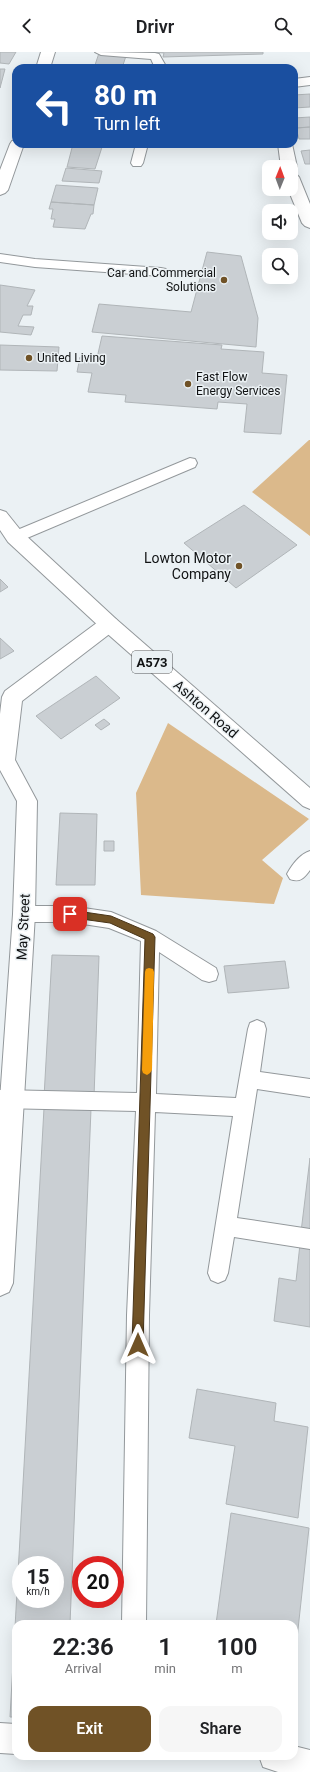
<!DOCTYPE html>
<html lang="en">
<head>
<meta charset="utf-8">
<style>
  :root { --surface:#fff; --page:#f6f6f6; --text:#202124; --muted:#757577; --accent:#705226 }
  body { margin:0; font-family:Roboto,sans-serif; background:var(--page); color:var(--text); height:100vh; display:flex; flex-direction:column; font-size:15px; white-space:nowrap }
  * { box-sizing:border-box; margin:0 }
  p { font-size:13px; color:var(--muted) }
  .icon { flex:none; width:22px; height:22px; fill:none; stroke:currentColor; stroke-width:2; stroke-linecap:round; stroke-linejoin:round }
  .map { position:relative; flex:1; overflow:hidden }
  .details { position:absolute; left:12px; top:1568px; width:286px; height:140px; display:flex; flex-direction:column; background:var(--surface); border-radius:12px; box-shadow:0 4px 16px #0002 }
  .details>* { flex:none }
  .hud { position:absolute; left:12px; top:12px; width:286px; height:84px; border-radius:12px; box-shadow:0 4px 16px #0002; background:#1a4fa0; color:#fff; overflow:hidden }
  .needle { width:26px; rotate:1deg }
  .controls { position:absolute; left:262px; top:108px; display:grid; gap:8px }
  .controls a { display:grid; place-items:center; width:36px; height:36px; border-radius:8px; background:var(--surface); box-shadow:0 4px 16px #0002; font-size:20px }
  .speed { position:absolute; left:12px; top:1504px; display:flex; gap:8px; font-size:20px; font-weight:700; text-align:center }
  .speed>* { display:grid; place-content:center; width:52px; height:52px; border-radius:50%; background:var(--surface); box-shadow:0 4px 16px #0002; line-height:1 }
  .speed small { font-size:10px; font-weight:400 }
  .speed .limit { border:6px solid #d22; background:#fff; color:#111 }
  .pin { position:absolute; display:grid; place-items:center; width:34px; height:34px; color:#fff; margin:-17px; border-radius:8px; box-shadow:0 2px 6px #0006 }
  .me { position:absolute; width:44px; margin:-22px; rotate:0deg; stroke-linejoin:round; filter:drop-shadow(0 0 3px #0008) }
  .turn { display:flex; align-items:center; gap:14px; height:84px; padding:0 16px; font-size:18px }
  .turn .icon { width:52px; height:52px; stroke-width:2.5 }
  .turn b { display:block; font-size:28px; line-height:34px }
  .eta { display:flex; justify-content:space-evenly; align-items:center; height:68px; text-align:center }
  .eta b { font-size:24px; font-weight:600; line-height:28px }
  .button { display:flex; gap:8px; margin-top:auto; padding:8px 16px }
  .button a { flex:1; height:46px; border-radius:12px; background:var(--accent); color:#fff; font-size:16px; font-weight:600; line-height:46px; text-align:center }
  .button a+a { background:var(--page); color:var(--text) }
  header { display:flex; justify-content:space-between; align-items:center; height:52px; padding:0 16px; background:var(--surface); font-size:18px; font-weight:600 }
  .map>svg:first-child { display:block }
  .green { fill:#dbb98b }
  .building { fill:#cacfd3; stroke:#b0b5b8; fill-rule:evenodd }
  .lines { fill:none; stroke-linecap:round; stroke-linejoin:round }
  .lane-casing { stroke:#93989b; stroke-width:2 }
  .street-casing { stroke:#93989b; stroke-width:2 }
  .primary-casing { stroke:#93989b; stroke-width:2 }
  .lane { fill:#fff; fill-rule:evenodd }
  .street { fill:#fff; fill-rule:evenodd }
  .primary { fill:#fff; fill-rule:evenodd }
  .route { fill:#705226; stroke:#493519 }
  .slow { fill:#f59e0b }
  .poi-dot { fill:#705226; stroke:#ebf1f4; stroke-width:1.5 }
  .labels { text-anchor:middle; stroke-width:3; stroke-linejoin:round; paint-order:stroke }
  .far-poi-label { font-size:12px; fill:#101213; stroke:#ebf1f4; text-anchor:start }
  .shield { fill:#ebf1f4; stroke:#525556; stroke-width:1 }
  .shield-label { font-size:13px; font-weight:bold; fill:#101213 }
  .poi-label { font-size:14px; fill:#101213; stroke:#ebf1f4; text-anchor:end }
  .street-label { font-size:14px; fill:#101213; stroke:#ebf1f4 }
</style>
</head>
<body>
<header><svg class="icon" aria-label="back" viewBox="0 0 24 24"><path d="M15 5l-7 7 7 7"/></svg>Drivr<svg class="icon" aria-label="search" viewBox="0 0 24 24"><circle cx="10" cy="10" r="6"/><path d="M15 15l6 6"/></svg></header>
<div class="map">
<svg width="310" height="1720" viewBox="0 0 310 1720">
  <rect width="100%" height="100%" fill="#ebf1f4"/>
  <!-- green -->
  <path class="green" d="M309,388H310V484L252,440Z
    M168,671L309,767L262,808L283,826L274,852L141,843L136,741Z"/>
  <!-- building -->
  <path class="building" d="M0,0H16L9,12L0,11Z
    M152,0H263V2L163,5L164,1Z
    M99,1L126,4L122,16H94Z
    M0,17H5L0,36Z
    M310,42V55L294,56V43Z
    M310,65V75L296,76L294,66Z
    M310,75V87H299L296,76Z
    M73,92H103L95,117L67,115Z
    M310,98V112H305L301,99Z
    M66,116L102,119L99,131L62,129Z
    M56,133L98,136L94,153L51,150Z
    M51,150L94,153L93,162H91L85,177L53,175L55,167H51L53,157H49Z
    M207,200L241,204L258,266L256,295L92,280L99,252L191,260Z
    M0,233L35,238L27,254H33L31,263H23L18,274L34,275L31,283L0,280Z
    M102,284L222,293L221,297L264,300L262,321L287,323L281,382L244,380L247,352L218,350L217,357L125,350L126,343L88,340L92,321L77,320L80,305L97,306Z
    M0,293L59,295L57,319L0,318Z
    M244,453L297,493L236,536L184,491Z
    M0,527L8,535L0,540Z
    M0,586L14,599L0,607Z
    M96,624L120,646L61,687L36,664Z
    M104,667L110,672L101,678L95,673Z
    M60,761L97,762L95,833H56Z
    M104,789H114V799H104Z
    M52,903L99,904L94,1045H44Z
    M285,909L289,936L228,941L224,914Z
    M44,1056L91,1057L70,1572H16V1665H10ZM21,1513H55V1547H21Z
    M310,1106V1182L301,1180Z
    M300,1192L310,1194V1275L274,1269L279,1226L296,1229Z
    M197,1337L276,1351L274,1369L308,1375L298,1466L226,1452L235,1394L189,1386Z
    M231,1461L309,1476L295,1605L294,1572H216Z"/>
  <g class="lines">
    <defs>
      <path id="lane" d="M95,0L155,1L159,2L167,16H155L151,7L101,3Z
        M136,92H148L143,111L141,114H133L131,111Z
        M0,202L35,207L161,216L166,217L168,220L166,223L161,224L35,215L0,210Z
        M190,406L195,407L197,411L195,415L20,489L15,490L10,489L7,485L10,481Z
        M310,799V818C304,826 300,831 290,827L287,822C292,813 300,802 310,799Z
        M24,854H70L111,860L156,879L216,916L218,922L216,928L209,930L202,928L159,900L156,1042L236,1046L248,977L250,971L257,968L264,971L266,977L260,1020L310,1027V1045L257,1037L237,1166L310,1177V1197L234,1185L228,1221L225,1228L218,1231L211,1228L208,1221L233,1064L155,1060L149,1263L146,1572H122L127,1263L136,1059L0,1056V1038L137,1041L141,889L109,876L70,870H24L18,867L15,862L18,857Z"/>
      <path id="street" d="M310,25V33L294,35V27Z
        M278,92H292L297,115L294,118L291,119V115H281Z
        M291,120L296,122L299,125L310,152V176L305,174L302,171L288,137H291Z
        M109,565L116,567L119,572L116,577L22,649L15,708L37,749L35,862L13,1231L9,1240L0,1244V1048L13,862L17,749L0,718V662L2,645L5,639L102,567Z
        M0,1671L16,1672V1702L0,1701Z
        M294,1694L310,1698V1720H278L263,1715L259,1704H294Z"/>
      <path id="primary" d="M41,0H55L50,16H36Z
        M16,88V92H24L8,138L5,141L0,143V118L10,92L12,89Z
        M0,458L6,460L22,480L116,567L310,736V757L303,754L102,577L8,490L0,478Z"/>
    </defs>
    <!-- lane casing -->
    <use href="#lane" class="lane-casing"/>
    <!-- street casing -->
    <use href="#street" class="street-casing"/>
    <!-- primary casing -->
    <use href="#primary" class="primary-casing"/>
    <!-- lane -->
    <use href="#lane" class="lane"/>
    <!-- street -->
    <use href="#street" class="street"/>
    <!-- primary -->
    <use href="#primary" class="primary"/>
  </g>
  <!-- route -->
  <path class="route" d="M70,858L111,864L153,882L155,885L143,1293L141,1297L138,1298L134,1297L132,1293L145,887L110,871L67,865L65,862L67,859Z"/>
  <!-- slow -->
  <path class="slow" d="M149,916L153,917L154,920L152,1018L150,1021L147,1023L143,1021L142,1018L145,920L146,917Z"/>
  <!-- markers -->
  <g class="poi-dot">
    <circle cx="224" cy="228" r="4"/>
    <circle cx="29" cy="306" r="4"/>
    <circle cx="188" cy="332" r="4"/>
    <circle cx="239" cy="514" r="4"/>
  </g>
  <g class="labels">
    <!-- far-poi labels -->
    <g class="far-poi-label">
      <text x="216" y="225" text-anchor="end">Car and Commercial<tspan x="216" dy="14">Solutions</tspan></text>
      <text x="37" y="310">United Living</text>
      <text x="196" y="329">Fast Flow<tspan x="196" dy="14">Energy Services</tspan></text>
    </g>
    <!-- shield labels -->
    <rect class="shield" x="132" y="599" width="40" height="22" rx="3"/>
    <g class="shield-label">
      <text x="152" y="615">A573</text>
    </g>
    <!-- poi labels -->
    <g class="poi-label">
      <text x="231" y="511">Lowton Motor<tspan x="231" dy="16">Company</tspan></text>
    </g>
    <!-- street labels -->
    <g class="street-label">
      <text transform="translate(206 657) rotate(41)" y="5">Ashton Road</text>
      <text transform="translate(23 875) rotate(-87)" y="5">May Street</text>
    </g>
  </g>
</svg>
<div class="controls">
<a><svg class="needle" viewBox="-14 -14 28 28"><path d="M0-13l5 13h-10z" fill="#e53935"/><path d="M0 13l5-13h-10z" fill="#757577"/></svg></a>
<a><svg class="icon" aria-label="sound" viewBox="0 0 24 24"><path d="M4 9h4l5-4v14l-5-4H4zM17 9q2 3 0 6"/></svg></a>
<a><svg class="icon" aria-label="search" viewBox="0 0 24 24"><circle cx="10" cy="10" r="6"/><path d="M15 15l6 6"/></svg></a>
</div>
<div class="speed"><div>15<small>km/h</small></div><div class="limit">20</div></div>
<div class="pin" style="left:70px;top:862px;background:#d93025"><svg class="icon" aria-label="arrive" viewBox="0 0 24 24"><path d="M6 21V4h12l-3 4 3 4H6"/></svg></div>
<svg class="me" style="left:138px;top:1293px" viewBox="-20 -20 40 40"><path d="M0-17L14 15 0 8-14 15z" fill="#705226" stroke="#fff" stroke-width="4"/></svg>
<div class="hud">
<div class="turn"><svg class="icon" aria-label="left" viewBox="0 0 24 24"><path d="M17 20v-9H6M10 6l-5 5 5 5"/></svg><div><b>80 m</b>Turn left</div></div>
</div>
<section class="details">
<div class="eta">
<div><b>22:36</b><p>Arrival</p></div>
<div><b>1</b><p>min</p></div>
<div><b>100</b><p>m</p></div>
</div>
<div class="button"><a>Exit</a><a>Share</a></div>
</section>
</div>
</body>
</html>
